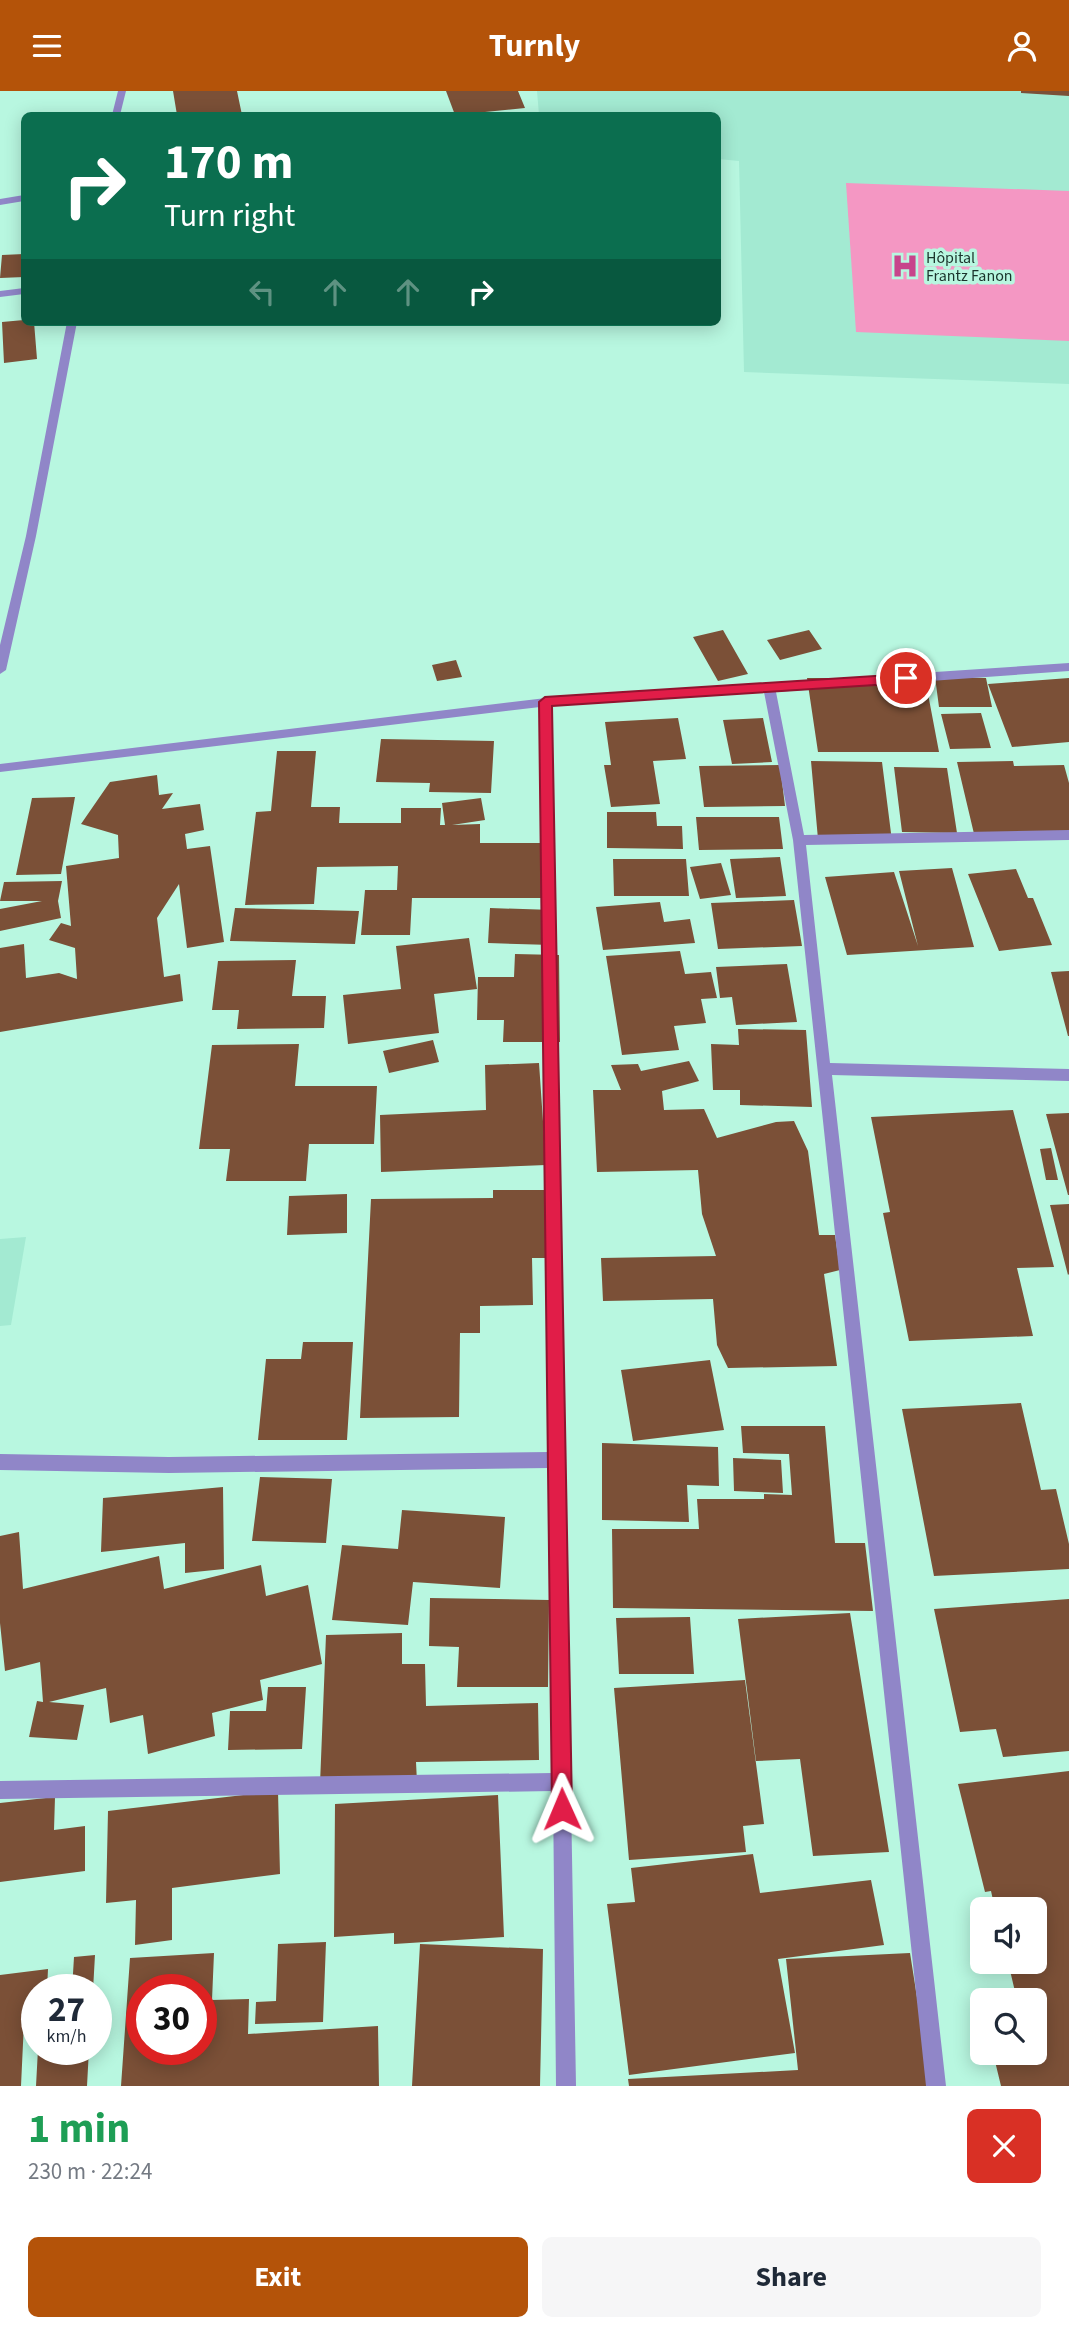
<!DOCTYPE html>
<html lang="en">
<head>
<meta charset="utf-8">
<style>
  :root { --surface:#fff; --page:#f6f6f7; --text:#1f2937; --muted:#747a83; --accent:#b45309 }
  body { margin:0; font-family:"Source Sans 3",sans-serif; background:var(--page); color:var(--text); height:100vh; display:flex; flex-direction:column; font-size:26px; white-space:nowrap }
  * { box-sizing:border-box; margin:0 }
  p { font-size:23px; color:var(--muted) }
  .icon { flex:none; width:38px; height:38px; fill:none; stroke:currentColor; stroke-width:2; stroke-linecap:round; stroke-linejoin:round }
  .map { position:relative; height:1995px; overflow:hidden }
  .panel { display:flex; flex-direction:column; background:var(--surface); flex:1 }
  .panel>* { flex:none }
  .hud { position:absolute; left:21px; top:21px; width:700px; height:214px; border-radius:10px; box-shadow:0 4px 18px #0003; background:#0b6e4f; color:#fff; overflow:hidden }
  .buttons { position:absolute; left:970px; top:1806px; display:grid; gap:14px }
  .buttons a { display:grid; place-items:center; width:77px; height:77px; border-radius:10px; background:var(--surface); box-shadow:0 4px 18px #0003; font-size:35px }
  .speed { position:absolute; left:21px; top:1883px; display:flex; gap:14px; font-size:35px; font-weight:700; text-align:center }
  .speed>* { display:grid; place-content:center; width:91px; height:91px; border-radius:50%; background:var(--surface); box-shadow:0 4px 18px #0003; line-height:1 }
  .speed small { font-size:18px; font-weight:400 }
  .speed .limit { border:10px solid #d22; background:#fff; color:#111 }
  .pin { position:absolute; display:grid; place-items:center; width:60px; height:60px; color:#fff; margin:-30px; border:4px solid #fff; border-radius:50%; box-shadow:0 2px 7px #0007 }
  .me { position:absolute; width:77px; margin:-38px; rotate:359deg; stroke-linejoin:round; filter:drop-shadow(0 0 5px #0008) }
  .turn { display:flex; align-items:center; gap:24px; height:147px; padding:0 28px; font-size:32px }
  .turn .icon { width:91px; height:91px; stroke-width:2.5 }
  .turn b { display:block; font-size:49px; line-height:60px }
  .lanes { display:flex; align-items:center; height:66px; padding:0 28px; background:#0003; justify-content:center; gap:35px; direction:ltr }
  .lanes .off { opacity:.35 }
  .round { display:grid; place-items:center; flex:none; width:74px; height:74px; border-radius:10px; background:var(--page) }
  .summary { display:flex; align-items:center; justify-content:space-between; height:119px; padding:0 28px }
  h1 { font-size:42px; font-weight:700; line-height:52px; color:#1e9e55 }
  .action { display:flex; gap:14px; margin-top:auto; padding:14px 28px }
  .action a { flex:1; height:80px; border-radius:10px; background:var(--accent); color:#fff; font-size:28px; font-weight:700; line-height:80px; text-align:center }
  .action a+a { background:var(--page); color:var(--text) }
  header { display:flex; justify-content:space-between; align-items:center; height:91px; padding:0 28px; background:var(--accent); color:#fff; font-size:32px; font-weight:700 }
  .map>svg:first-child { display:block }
  .built { fill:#a3ead2 }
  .green { fill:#f497c3 }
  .building { fill:#7b5037; fill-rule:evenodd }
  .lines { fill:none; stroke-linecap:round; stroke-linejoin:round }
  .street { fill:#9086c8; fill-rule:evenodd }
  .route { fill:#e11d48; stroke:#92132f; stroke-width:2 }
  .labels { text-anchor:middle; stroke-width:7; stroke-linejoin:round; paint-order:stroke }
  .far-poi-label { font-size:16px; fill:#1a332b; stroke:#b8f7e0; text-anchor:start }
</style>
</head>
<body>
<header><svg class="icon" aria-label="menu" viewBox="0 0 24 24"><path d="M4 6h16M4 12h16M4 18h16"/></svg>Turnly<svg class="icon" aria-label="person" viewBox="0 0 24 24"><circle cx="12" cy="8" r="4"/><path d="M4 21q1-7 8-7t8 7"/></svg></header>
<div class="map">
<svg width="1069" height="1995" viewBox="0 0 1069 1995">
  <rect width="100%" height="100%" fill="#b8f7e0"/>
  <!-- built -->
  <path class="built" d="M537,0H1069V293L744,281L739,70L718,68V24H539Z
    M26,1146L11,1234L0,1235V1148Z"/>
  <!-- green -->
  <path class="green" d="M846,92L1069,100V250L856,241Z"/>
  <!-- building -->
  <path class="building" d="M173,0H237L242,24H177Z
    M446,0H518L525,17L455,24Z
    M1021,0H1069V5L1021,2Z
    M24,163V186L0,187L2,164Z
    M24,229L34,231L37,268L4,272L2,231Z
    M723,539L748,583L718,590L693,546Z
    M809,539L822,558L780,569L767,549Z
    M456,569L462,586L437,590L432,574Z
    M935,586L986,587L992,616H939Z
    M807,587H925L939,661H818Z
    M1069,587V651L1012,656L988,593Z
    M981,622L991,657L950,658L941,623Z
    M678,627L686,668L653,670L660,713L611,716L604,674H611L605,631Z
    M763,627L772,671L732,673L723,629Z
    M381,648L494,650L491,702L429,701L430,692L376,691Z
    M277,660H316L311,716H340L339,732H401V717H441L440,734H445L442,712L481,707L485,729L452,734L480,733V752H551L552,807H412L410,844H361L365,799H397L398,775L317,776L314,813L245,814L256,721L271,720Z
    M811,670L882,671L892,750L818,748Z
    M1013,670L1014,675L1064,674L1069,692V745L975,747L957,671Z
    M780,674L785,715L704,716L699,675Z
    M894,676L947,677L957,742L902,741Z
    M157,684L159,704L173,702L162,718L200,713L204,739L185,743L187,758L210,755L224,851L187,857L179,793L157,827L164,886L180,883L183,910L0,941V857L24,853L26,887L59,882L77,888L75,857L49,849L61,832L71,835L66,775L119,767L118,744L81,733L110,691Z
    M75,706L61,783L16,784L32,707Z
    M607,721H656L657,735H682L683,758L607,757Z
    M696,726H779L783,758L699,759Z
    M780,766L786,805L736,807L730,768Z
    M613,768H686L689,805H614Z
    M721,772L731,804L700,808L690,776Z
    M952,777L974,856L847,864L825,786L894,781L918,855L899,780Z
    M1016,778L1028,807H1033L1052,854L999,860L968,783Z
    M62,790L58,810L61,827L0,840V818L42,810H0L4,791Z
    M794,809L802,855L718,858L711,812Z
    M660,811L664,831L690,828L695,852L603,859L596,816Z
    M235,817L359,820L355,853L230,850Z
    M490,817L553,819L552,854L488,852Z
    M469,847L477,898L434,903L439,942L348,953L343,904L401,898L396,855Z
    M680,860L685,883L711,881L717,907L701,908L706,932L674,935L679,959L622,964L606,865Z
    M515,863L559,864L560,951H503L504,929H477L478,886H514Z
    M296,869L292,905H326L324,937L237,938L239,919H212L218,870Z
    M787,873L797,931L736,934L732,906L720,907L716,876Z
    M1069,880V945H1068L1051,881Z
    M738,938L806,939L812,1016L740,1014V999H713L711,953L739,954Z
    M433,949L439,971L389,982L383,960Z
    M299,953L295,995H377L374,1053H309L306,1090H226L230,1058H199L212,954Z
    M689,970L699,990L662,1000L664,1019L704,1018L717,1047L776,1031L794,1030L808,1060L819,1144H835L840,1179L824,1183L837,1275L728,1277L717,1254L713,1208L603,1210L601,1167L716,1165L702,1123L698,1079L597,1081L593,999H621L611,974L638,973L641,980Z
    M539,972L546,1074L381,1081L380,1024L486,1019L485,974Z
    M1013,1019L1054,1176L1017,1177L1033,1245L909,1250L883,1122L890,1121L871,1026Z
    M1069,1022V1104H1068L1046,1023Z
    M1051,1057L1058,1089H1046L1040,1058Z
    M493,1099H547L548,1167H532L533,1214L480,1215V1242H460L459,1326L360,1327L371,1108L493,1107Z
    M347,1103V1142L287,1144L289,1105Z
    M1069,1113V1183L1068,1184L1050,1114Z
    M303,1251H353L347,1349H258L266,1268H301Z
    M710,1269L724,1339L633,1350L621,1279Z
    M1021,1312L1041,1399L1056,1398L1069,1453V1478L934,1485L902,1318Z
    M741,1335H825L835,1452H865L873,1520L613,1517L612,1438H699L697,1408H764V1403L792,1404L789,1363L743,1362Z
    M602,1352L718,1356L719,1395L687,1394L689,1431L602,1429Z
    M733,1367L781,1369L783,1402L734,1400Z
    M260,1386L332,1388L326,1452L252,1450Z
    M223,1396L224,1478L185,1482V1452L101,1461L103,1407Z
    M402,1419L505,1426L500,1497L413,1491L408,1534L332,1529L342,1454L398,1458Z
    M19,1441L23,1498L159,1465L164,1498L261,1474L266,1505L308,1494L322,1573L260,1589L263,1609L212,1622L215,1645L148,1663L143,1624L110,1632L106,1597L49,1611L84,1614L77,1649L29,1646L37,1610L43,1611L40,1571L5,1580L0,1532V1445Z
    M430,1507L549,1509L548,1596H457L459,1556L429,1555Z
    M1069,1508V1660L1003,1666L996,1638L960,1641L934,1518Z
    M850,1522L889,1761L813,1765L800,1668L756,1670L738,1528Z
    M690,1526L694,1583H619L616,1527Z
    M402,1542V1573H425L426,1615L538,1612L539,1669L416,1671L417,1691L320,1693L326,1544Z
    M745,1589L764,1733L743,1735L746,1761L629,1769L614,1597Z
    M268,1596H306L302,1658L228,1659L230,1620H266Z
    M1069,1680V1995H1001L993,1962H1034V1909H1017L1008,1871H1034V1818H995L991,1800L985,1801L958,1693Z
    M278,1700L280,1783L172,1797V1849L135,1854L136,1809L106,1812L108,1720Z
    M498,1704L504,1846L394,1853V1842L334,1846L335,1713Z
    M55,1706L54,1739L85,1735V1780L0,1791V1712Z
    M753,1763L760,1802L871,1789L884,1854L778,1868L795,1962L629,1984L607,1813L635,1811L631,1777Z
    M326,1851L323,1931L255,1933L256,1911L276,1910L278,1853Z
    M420,1853L543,1858L540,1995H412Z
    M214,1862L212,1909L249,1908L248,1943L378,1935L379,1995H121L130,1867ZM142,1899H201V1958H142Z
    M910,1862L931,1995H629L628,1988L798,1979L786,1868Z
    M95,1864L93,1899H72L74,1866Z
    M48,1878L47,1899H37V1909L25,1910L21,1995H0V1884Z
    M38,1958H89L87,1995H36Z"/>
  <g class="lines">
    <!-- street -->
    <path class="street" d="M118,0H126L120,24H112Z
      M24,104V110L0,114V108Z
      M24,197V203L0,206V200Z
      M67,231H77L36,445L6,579L0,583V554L26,445Z
      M1069,572V580L776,601L804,744L1069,739V749L806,754L830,972L1069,978V990L832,984L946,1995H926L793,749L764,601L552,615L576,1995H556L553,1700L0,1708V1690L553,1682L549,1377L169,1382L0,1379V1363L169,1366L549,1361L540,616L0,681V673L546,607Z"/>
  </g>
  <!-- route -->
  <path class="route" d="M906,583L912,587L906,592L552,615L572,1718L569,1726L562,1729L555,1726L552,1718L539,611L545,606Z"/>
  <!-- icons -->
  <defs>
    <symbol id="hospital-bare" viewBox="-9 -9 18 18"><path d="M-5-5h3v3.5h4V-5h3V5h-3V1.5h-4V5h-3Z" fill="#c7448b" stroke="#b8f7e0" stroke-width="2.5" paint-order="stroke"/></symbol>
  </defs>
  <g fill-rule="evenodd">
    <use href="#hospital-bare" x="886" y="156" width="38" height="38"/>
  </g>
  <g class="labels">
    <!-- far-poi labels -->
    <g class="far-poi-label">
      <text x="926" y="172">Hôpital<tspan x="926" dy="18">Frantz Fanon</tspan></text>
    </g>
  </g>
</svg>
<div class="buttons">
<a><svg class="icon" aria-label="sound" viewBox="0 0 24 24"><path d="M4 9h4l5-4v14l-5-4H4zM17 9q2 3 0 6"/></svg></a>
<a><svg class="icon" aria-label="search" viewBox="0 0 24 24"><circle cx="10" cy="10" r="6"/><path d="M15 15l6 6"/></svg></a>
</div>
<div class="speed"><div>27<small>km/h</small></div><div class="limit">30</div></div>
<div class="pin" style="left:906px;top:587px;background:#d93025"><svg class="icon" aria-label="arrive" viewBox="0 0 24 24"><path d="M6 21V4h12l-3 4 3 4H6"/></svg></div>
<svg class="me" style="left:562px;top:1718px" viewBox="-20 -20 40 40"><path d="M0-17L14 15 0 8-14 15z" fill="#e11d48" stroke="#fff" stroke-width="4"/></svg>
<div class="hud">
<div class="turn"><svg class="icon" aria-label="right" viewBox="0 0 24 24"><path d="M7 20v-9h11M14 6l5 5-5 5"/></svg><div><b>170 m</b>Turn right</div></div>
<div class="lanes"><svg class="icon off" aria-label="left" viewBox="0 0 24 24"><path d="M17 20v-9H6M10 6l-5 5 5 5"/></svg><svg class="icon off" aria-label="ahead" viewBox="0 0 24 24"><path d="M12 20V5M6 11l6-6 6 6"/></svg><svg class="icon off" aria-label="ahead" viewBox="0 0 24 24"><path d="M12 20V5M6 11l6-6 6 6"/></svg><svg class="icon" aria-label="right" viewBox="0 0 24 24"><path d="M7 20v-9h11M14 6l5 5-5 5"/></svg></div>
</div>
</div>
<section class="panel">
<div class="summary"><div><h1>1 min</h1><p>230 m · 22:24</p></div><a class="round" style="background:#d93025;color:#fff"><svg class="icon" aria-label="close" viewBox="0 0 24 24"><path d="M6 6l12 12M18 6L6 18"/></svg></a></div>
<div class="action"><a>Exit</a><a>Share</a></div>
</section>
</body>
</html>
